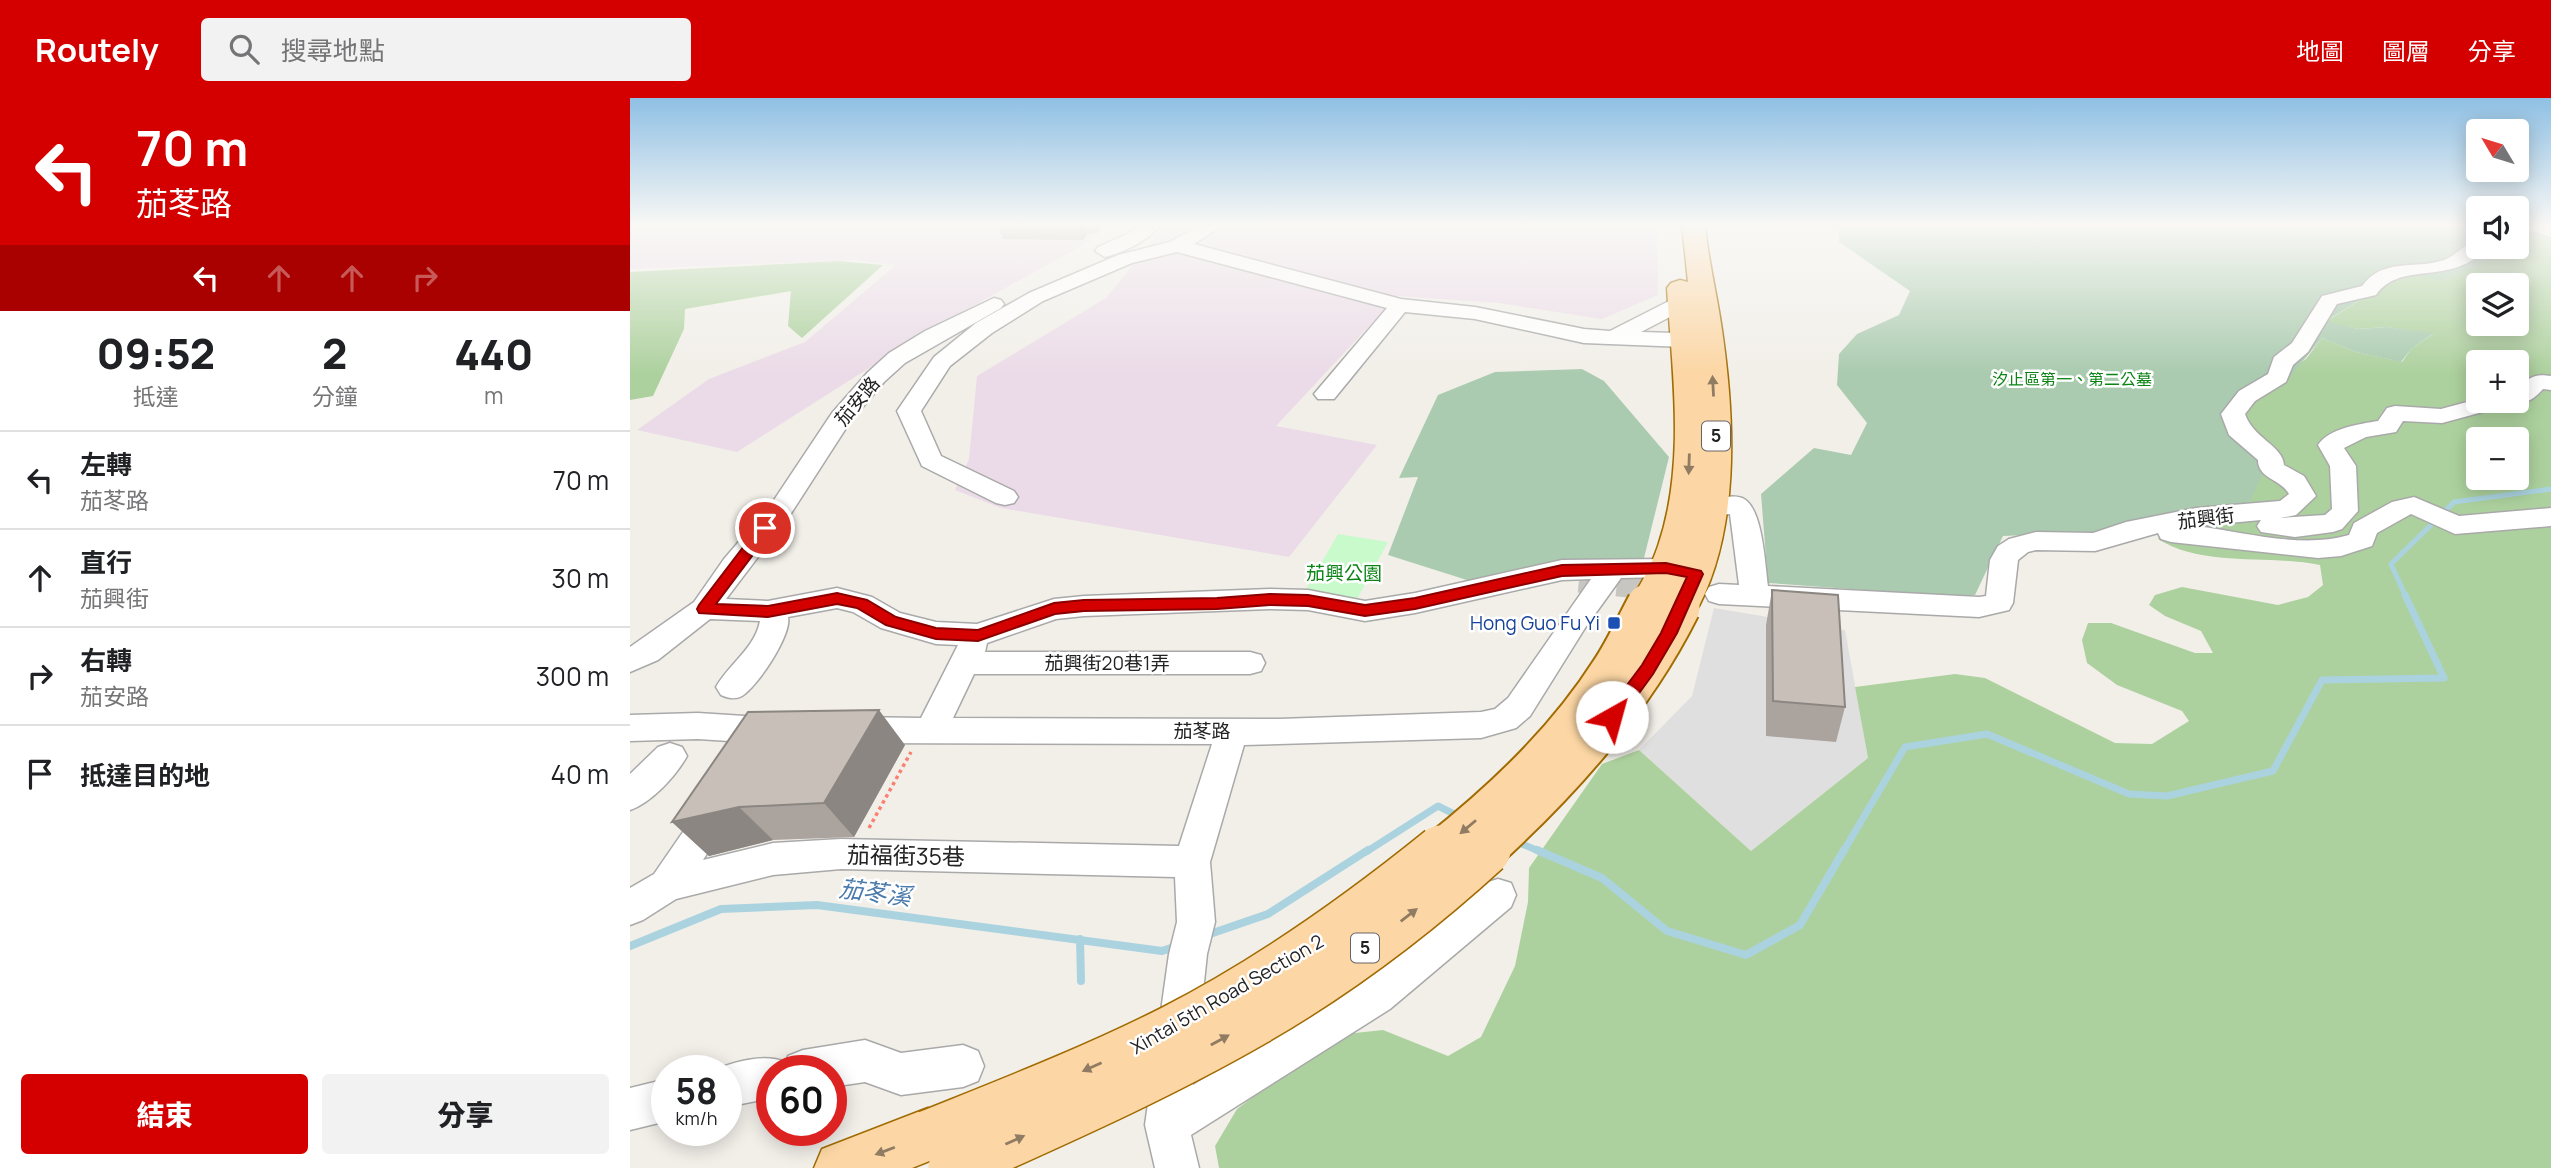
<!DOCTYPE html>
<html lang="zh-TW">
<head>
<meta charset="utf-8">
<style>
  :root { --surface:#fff; --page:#f2f2f2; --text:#202124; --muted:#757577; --line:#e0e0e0; --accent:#d40000 }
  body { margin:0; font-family:Manrope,"Noto Sans TC",sans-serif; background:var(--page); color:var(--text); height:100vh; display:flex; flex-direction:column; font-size:26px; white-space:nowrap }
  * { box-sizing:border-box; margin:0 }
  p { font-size:23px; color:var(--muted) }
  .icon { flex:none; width:38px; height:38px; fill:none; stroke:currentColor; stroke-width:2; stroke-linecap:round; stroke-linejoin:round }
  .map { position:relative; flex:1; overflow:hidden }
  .details { display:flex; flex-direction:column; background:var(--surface); width:630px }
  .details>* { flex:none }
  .guide { background:#d40000; color:#fff; overflow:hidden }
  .needle { width:46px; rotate:308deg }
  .tools { position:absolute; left:1836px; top:21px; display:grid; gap:14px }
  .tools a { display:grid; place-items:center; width:63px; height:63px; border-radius:7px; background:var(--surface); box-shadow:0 4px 18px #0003; font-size:35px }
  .speed { position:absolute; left:21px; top:957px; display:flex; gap:14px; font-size:35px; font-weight:700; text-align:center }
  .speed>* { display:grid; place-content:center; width:91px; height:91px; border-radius:50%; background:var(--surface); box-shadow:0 4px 18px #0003; line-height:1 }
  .speed small { font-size:18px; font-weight:400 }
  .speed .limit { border:10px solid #d22; background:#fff; color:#111 }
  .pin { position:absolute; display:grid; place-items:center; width:60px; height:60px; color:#fff; margin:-30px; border:4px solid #fff; border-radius:50%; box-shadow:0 2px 7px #0007 }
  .me { position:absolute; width:77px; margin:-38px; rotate:38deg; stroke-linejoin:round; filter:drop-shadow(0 0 5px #0008) }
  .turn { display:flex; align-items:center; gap:24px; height:147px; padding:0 21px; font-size:32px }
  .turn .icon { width:91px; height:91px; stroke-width:2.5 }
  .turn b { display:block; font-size:49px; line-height:60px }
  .lanes { display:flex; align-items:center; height:66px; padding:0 21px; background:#0003; justify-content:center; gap:35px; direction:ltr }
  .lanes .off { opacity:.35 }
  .eta { display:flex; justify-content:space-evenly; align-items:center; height:119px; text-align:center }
  .eta b { font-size:42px; font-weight:800; line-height:49px }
  .primary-button { display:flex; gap:14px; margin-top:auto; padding:14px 21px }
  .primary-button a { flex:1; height:80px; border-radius:7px; background:var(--accent); color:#fff; font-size:28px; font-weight:800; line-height:80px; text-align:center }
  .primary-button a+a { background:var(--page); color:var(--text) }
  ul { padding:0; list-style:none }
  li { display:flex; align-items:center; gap:21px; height:98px; padding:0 21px; border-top:2px solid var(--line) }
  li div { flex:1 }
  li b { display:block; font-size:26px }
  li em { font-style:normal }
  header { display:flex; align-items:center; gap:42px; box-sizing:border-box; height:98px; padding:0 35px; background:var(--accent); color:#fff }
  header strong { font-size:33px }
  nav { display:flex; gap:38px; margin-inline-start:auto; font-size:24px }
  .search { width:490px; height:63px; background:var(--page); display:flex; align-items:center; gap:18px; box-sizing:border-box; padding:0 24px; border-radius:7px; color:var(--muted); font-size:26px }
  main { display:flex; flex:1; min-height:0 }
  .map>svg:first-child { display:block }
  .residential { fill:#e0dfdf }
  .industrial { fill:#ebdbe8 }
  .forest { fill:#add19e; fill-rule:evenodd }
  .cemetery { fill:#aacbaf }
  .park { fill:#c8facc }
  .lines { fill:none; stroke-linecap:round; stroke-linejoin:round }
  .stream-far2 { stroke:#aad3df; stroke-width:5 }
  .stream-far1 { stroke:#aad3df; stroke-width:7 }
  .stream { stroke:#aad3df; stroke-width:8 }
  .minor-tunnel { stroke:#c8c6c1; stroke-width:25; stroke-dasharray:25 13; stroke-linecap:butt }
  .minor-casing { stroke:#a9a9a9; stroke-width:3 }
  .major-casing { stroke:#a06b00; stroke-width:3 }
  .path { stroke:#fa8072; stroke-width:3.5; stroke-dasharray:3.5 3.5; stroke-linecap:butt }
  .minor { fill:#fff; fill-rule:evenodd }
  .major { fill:#fcd6a4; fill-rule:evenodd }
  .major-bridge-far1-casing { stroke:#a06b00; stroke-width:43; stroke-linecap:butt }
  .major-bridge-casing { stroke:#a06b00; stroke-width:52; stroke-linecap:butt }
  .major-bridge-far1 { stroke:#fcd6a4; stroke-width:39 }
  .major-bridge { stroke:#fcd6a4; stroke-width:49 }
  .wall { fill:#aba49e }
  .shaded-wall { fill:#8b8681 }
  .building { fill:#c7bfb8; stroke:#8b8681; stroke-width:2 }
  .oneway { fill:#8f7c63 }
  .route { fill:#d40000; stroke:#8a0000; stroke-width:2 }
  .transit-dot { fill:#1a4fb4; stroke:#fff; stroke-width:2.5 }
  .labels { text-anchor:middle; stroke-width:5; stroke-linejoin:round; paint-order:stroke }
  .far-park-label { font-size:16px; fill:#0c8416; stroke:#fff }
  .shield { fill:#fff; stroke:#646464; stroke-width:2 }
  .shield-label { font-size:18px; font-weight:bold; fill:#222 }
  .street-label { font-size:19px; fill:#222; stroke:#fff }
  .park-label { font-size:19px; fill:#0c8416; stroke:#fff }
  .transit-label { font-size:19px; fill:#164399; stroke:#fff; text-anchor:end }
  .near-street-label { font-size:23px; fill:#222; stroke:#fff }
  .near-water-label { font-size:24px; font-style:italic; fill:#4a7aab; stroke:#fff }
</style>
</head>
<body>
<header>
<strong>Routely</strong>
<div class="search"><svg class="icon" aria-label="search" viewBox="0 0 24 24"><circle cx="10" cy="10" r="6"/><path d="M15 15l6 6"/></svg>搜尋地點</div>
<nav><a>地圖</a><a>圖層</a><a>分享</a></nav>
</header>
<main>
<section class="details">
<div class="guide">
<div class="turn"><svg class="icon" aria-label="left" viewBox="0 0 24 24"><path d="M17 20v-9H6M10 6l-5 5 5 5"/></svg><div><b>70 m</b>茄苳路</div></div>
<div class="lanes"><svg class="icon" aria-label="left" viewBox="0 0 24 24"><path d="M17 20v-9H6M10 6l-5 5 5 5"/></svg><svg class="icon off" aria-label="ahead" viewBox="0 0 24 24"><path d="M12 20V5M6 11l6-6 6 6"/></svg><svg class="icon off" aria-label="ahead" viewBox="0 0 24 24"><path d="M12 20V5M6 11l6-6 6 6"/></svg><svg class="icon off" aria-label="right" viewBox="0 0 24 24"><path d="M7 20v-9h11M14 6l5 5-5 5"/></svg></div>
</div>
<div class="eta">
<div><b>09:52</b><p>抵達</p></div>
<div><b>2</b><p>分鐘</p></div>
<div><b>440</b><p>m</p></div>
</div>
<ul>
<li><svg class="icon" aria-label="left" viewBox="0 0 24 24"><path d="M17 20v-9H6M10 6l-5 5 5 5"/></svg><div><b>左轉</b><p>茄苳路</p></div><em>70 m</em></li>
<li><svg class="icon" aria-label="ahead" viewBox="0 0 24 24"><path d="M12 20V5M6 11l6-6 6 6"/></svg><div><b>直行</b><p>茄興街</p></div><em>30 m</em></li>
<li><svg class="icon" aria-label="right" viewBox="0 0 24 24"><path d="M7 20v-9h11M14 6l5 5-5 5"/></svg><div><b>右轉</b><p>茄安路</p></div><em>300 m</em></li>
<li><svg class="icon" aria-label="arrive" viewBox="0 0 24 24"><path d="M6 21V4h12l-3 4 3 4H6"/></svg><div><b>抵達目的地</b></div><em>40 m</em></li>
</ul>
<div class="primary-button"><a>結束</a><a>分享</a></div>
</section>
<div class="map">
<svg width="1921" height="1070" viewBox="0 0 1921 1070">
  <rect width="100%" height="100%" fill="#f2efe9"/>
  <!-- residential -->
  <path class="residential" d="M1084,510L1215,532L1238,660L1121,753L1009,652L1062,598Z"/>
  <!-- industrial -->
  <path class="industrial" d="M0,126H471L460,143L291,237L107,354L7,332L79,281L175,244L266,167L223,162L0,171Z
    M536,126H1027L1028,197L972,221L869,205L767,198L646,328L747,347L659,459L371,410L325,392L339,361L347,278L476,200Z"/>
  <!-- forest -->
  <path class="forest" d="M1910,129L1921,132V1070H589L585,1048L607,1011L706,937L753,932L818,958L851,939L885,868L898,804L899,770L972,666L1009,652L1121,753L1238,660L1225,589L1325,576L1355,580L1485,645L1522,646L1559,623L1552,613L1487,587L1457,565L1452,542L1458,525H1481L1565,555H1583L1571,533L1535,518L1519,507L1525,497L1552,489L1648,507L1678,499L1693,487L1690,467C1638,456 1574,470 1528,441L1536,429L1629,381L1638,362L1610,329L1620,303L1676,261L1692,240L1726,254L1772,264L1781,251L1803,236L1756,229L1728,231L1695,224L1772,176L1870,152V149H1886L1887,130ZM1848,187H1886V226H1848ZM1848,264H1886V303H1848ZM1848,341H1886V380H1848Z
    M209,163L253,167L172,240L158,228L161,193L55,211L54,231L23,298L0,302V174Z"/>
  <!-- cemetery -->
  <path class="cemetery" d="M1209,126H1848V149H1870V152L1851,168L1811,182L1772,176L1696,223L1728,231L1756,229L1804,235L1781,251L1771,264L1726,254L1692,240L1659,280L1620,303L1610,329L1638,362L1618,409L1457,438L1421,436L1373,438L1345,497H1304L1138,485L1131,396L1184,350L1221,357L1237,325L1207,287L1209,256L1227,236L1269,217L1280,193L1209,144Z
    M952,271L974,283L1039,359L1013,464L891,473L840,483L758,457L788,379L769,380L808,297L865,274Z"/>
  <!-- park -->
  <path class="park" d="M708,436L758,444L725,505L672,498Z"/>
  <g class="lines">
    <!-- stream-far2 -->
    <path class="stream-far2" d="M1815,413L1824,404L1921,391
      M1776,499L1761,466L1802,426"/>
    <!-- stream-far1 -->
    <path class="stream-far1" d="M885,743L911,754
      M736,754L808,708L830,719
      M1213,754L1275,649L1357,636L1499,696L1537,698L1643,673L1692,582L1814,580L1775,497"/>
    <!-- stream -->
    <path class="stream" d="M907,752L972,780L1037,833L1116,857L1170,827L1214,752
      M577,837L638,816L738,752
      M450,841L451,883
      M0,848L91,811L187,807L532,853L547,848"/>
    <!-- minor-tunnel -->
    <path class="minor-tunnel" d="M949,482L1049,492"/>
    <defs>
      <path id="minor" d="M511,126H532C519,142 495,154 475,159L465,153L468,149L499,135Z
        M572,126H595L564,146L771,201L845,209L954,231L980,233L1045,200L1074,196L1081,198L1084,202L1081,206L1057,210L1011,234L1080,236L1088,238L1091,243L1088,248L1080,250L954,245L845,221L775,214L704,301H688L684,296L757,210L547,154L502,165L413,203L362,235L320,268L291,313L311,358L384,393L388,399L384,405L375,407L366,405L292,368L267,313L304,259L346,225L399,195L488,157L540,144Z
        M1889,126L1921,127V139L1891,130Z
        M1848,142V149H1857C1823,190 1771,161 1746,197L1707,206L1678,254L1663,267L1656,284L1625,303L1615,316C1623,340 1653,348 1654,367L1674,378L1686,398L1666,417L1650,420L1695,417L1702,411L1700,368L1688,347C1699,330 1730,326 1748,323L1757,310L1765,308L1811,311L1848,301L1886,303V292C1899,280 1903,275 1921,278V292L1913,291C1903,302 1895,308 1878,304L1875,308L1812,325L1773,323L1766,334L1736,339L1714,350L1726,368L1728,413L1712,431L1703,434L1665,439L1631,434L1627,428L1631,422L1566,428C1615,434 1671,451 1719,437L1724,425L1762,404L1784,399L1829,418L1921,410V428L1825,436L1781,416L1747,435L1742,448L1711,458L1688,460L1541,444L1531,441L1528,435L1465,453L1406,452L1398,454L1388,462L1383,505L1379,512L1349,519L1089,506L1079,503L1075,496L1079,489L1089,486L1109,487L1100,416L1083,418L1074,416L1070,410L1074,404C1085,401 1101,396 1112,400C1133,408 1135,468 1138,488L1349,499L1356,498L1360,462L1368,448L1379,441L1406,434L1463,435L1496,424L1566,410L1650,403L1659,396C1651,381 1628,381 1628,362L1599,337L1591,316L1609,293L1638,276L1644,259L1662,245L1692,198L1732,188C1753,159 1785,172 1814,162C1827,157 1835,145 1848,142Z
        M364,200L371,202L374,206L371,210L275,265L254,284L220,324L160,417L96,501L138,503L207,490L242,499L270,515L306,524L347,526L424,501L454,498L640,491L678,492L735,503L785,495L932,462L1036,461L1069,468L1073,475L1069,482L1059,485L1036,479L991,480L955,530L900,618L886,630L851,640L614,647L580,764L585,824L577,856L563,987L732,885L855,785L868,781L881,785L886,797L881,809L760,911L561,1037L569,1070H525L515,1027L539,856L547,824L545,779L211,771L143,777L46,801L13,822L0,827V790L24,776L75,702L87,698L99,702L104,712L73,762L143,745L211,741L549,748L582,646L224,645L213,641L208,632L213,623L224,619L291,620L328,547L306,546L251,530L223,514L207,510L158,519C162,537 127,589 112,598C105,602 98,600 91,597L86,589C99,566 125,550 130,523L80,521L28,562L0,574V549L64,504L94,461L142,405L202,315L238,274L259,255L295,233ZM961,481L878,600L865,611L851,614L649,621L323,620L344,576H620L631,573L635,565L631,557L620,554H355L357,545L426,521L454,518L640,511L678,512L735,523L785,515L932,482Z
        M68,615L146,620L157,624L162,633L157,642L146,646L68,641L0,643V617Z
        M40,645L52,649L57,658C46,678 21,705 0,712V676L28,649Z
        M235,942L271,955L333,947L348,953L354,968L348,983L333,989L271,997L235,984L201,989V973H142V1000L96,1009V973H81C104,964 133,955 156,964L158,958L173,952Z
        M37,981V1023L0,1032V990Z"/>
      <path id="major" d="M1052,126H1075C1078,162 1087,196 1092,232C1105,322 1111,437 1063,519L1050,523L1037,519L1032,510L1030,515L1017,519L1004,515L999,506C1010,487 1021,469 1028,448C1056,366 1042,274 1037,190L1041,185L1050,182L1058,184Z
        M298,1010L317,1018L325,1037L317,1056L282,1070H184L192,1051Z"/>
    </defs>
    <!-- minor casing -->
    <use href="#minor" class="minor-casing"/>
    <!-- major casing -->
    <use href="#major" class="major-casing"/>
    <!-- path -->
    <path class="path" d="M239,730L281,654"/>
    <!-- minor -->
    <use href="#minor" class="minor"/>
    <!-- major -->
    <use href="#major" class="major"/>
    <defs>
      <path id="major-bridge-far1" d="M808,754C873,702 936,643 981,572C995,551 1005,528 1017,506
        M854,754C931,684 1003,604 1050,510"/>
      <path id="major-bridge" d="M298,1037C380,1004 463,972 542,932C638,883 727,820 811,752
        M323,1070C425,1024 528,979 625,923C708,875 785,817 856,752"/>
    </defs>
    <!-- major-bridge-far1 casing -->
    <use href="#major-bridge-far1" class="major-bridge-far1-casing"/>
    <!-- major-bridge casing -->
    <use href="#major-bridge" class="major-bridge-casing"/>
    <!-- major-bridge-far1 -->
    <use href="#major-bridge-far1" class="major-bridge-far1"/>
    <!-- major-bridge -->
    <use href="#major-bridge" class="major-bridge"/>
  </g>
  <!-- wall -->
  <path class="wall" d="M367,126H474L468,135L457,136L453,142L373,141Z
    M1142,492L1215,609L1206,644L1136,638V527Z
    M275,647L224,739L143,742L79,758L42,724Z"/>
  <!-- shaded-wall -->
  <path class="shaded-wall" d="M447,126H454L457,136L453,142Z
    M464,126H474L468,135Z
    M249,612L275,647L224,739L194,705Z
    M109,709L143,742L79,758L42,724Z"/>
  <!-- building -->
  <path class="building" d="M1142,492L1208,497L1215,609L1143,603Z
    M249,612L194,705L109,709L42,724L118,614Z"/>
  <!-- one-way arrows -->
  <defs><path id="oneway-solid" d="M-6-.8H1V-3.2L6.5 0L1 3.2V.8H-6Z" transform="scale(1.75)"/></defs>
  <g class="oneway">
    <use href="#oneway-solid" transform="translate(1083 288) rotate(-93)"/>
    <use href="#oneway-solid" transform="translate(1059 366) rotate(92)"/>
    <use href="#oneway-solid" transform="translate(838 729) rotate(140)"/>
    <use href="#oneway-solid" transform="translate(779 817) rotate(-38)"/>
    <use href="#oneway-solid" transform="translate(590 942) rotate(-29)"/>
    <use href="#oneway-solid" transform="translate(462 969) rotate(156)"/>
    <use href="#oneway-solid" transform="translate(385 1042) rotate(-24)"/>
    <use href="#oneway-solid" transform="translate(255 1053) rotate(159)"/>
  </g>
  <!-- sky -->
  <linearGradient id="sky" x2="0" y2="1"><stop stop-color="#8fc0e4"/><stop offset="0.46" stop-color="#f9f8f5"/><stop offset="1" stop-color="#f9f8f5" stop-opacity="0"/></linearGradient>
  <rect width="1921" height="276" fill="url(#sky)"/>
  <!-- route -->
  <path class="route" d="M135,425L143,430L86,506L138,508L207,495L237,502L266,519L306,530L348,532L424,505L454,502L587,500L640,496L678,497L735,507L785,500L932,467L1036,465L1071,473L1073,476L1047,535L1023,576L988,624H976L973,619L1012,567L1031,535L1057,479L1036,475L932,478L785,511L735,518L678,508L640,507L587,511L454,513L425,516L348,543L306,541L256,527L227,510L207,506L138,519L69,515L67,511L69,507L130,427Z"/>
  <!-- markers -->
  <rect class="transit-dot" x="977" y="518" width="14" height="14" rx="3.5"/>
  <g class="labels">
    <!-- far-park labels -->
    <g class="far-park-label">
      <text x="1442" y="287">汐止區第一、第二公墓</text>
    </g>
    <!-- shield labels -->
    <g class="shield">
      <rect x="1072" y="323.5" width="28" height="29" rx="5"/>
      <rect x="721" y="835.5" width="28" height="29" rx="5"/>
    </g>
    <g class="shield-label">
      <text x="1086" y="344">5</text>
      <text x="735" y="856">5</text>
    </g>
    <!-- street labels -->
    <g class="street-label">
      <text transform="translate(227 303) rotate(-50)" y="7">茄安路</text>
      <text transform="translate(1576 420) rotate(-7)" y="7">茄興街</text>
      <text x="477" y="572">茄興街20巷1弄</text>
      <text x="572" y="640">茄苳路</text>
      <text transform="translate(597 896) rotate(-30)" y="7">Xintai 5th Road Section 2</text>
    </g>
    <!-- park labels -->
    <g class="park-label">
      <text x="714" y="482">茄興公園</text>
    </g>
    <!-- transit labels -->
    <g class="transit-label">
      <text x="970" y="532">Hong Guo Fu Yi</text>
    </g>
    <!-- near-street labels -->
    <g class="near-street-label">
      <text transform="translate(276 758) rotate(1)" y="8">茄福街35巷</text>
    </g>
    <!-- near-water labels -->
    <g class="near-water-label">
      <text transform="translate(245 795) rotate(7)" y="8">茄苳溪</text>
    </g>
  </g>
</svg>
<div class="tools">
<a><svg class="needle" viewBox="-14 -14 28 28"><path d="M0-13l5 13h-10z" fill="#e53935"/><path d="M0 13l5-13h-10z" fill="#757577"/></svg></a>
<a><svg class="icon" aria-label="sound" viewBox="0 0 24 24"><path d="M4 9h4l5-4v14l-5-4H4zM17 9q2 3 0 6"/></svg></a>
<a><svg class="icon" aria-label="layers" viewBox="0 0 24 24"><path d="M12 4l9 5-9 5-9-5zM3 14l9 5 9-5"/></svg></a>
<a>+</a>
<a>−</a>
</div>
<div class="speed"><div>58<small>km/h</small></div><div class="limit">60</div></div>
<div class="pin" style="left:135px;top:430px;background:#d93025"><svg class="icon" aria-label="arrive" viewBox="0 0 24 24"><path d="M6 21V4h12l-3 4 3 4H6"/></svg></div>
<svg class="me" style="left:982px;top:619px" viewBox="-20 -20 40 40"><circle r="19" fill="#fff"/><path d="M0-13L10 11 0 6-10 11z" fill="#d40000"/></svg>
</div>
</main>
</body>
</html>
